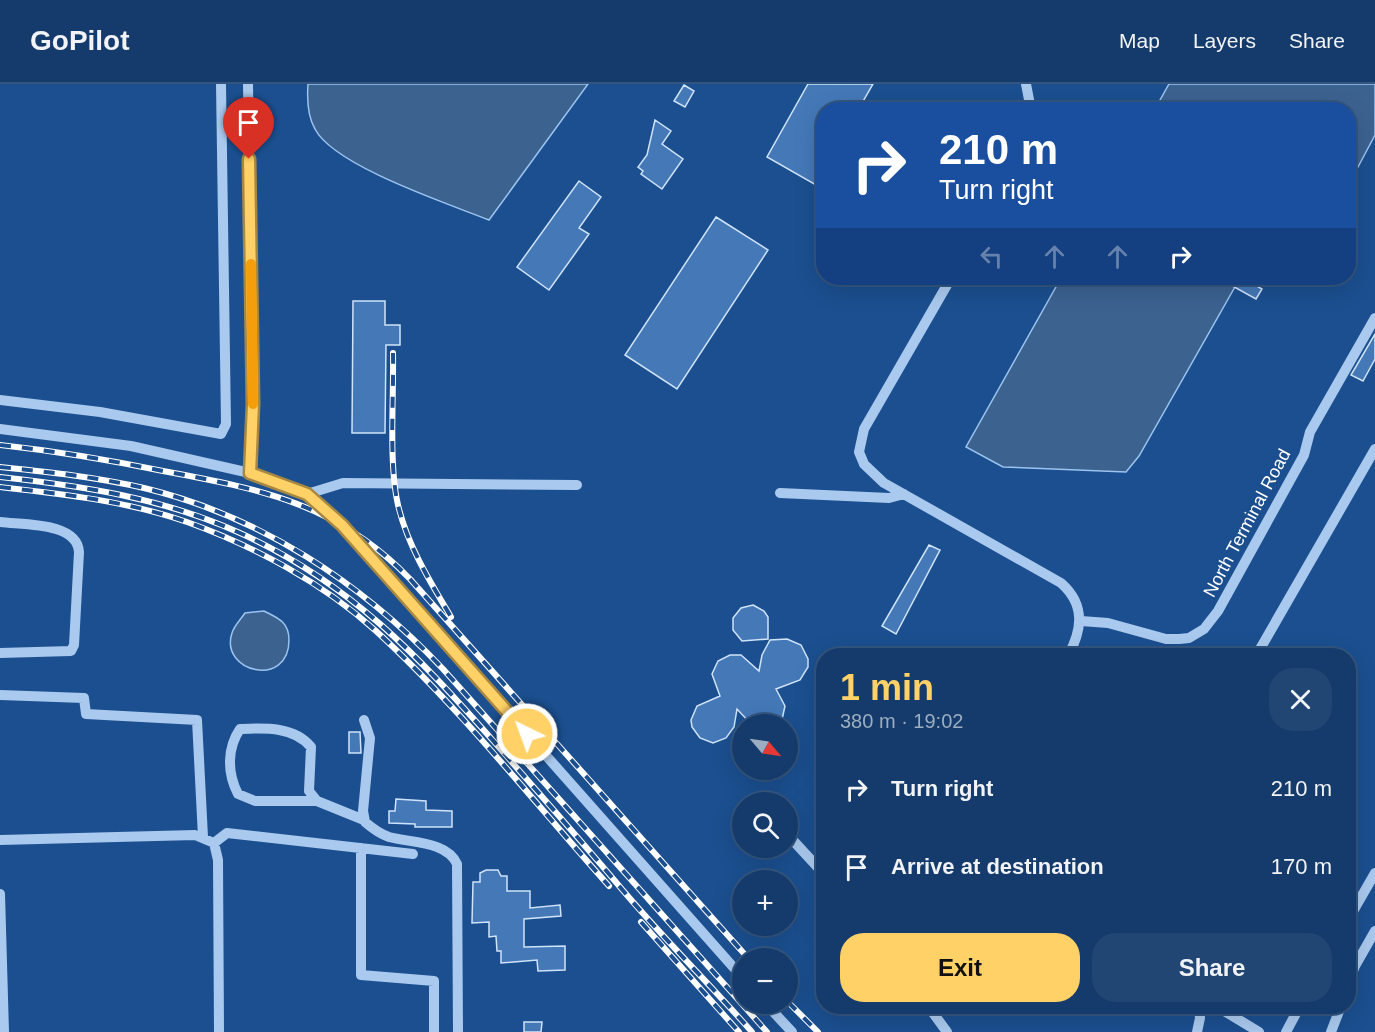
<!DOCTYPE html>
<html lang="en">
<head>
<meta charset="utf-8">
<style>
  :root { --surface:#143b6b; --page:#214673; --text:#f1f3f6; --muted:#9dadc1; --line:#33557e; --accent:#ffd166 }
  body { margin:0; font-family:Helvetica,sans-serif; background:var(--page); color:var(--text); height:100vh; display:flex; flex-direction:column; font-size:22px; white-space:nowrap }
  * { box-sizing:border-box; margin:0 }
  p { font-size:20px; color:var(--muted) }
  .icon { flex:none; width:33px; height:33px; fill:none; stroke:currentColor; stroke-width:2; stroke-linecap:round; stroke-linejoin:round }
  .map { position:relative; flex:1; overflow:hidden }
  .sheet { position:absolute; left:816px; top:564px; width:540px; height:366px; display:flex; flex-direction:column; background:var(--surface); border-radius:24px; box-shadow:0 6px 24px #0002,0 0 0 2px var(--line) }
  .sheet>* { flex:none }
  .guide { position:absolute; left:816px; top:18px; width:540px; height:183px; border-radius:24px; box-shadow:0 6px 24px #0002,0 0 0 2px var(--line); background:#1a4fa0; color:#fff; overflow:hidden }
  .needle { width:39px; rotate:119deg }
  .tools { position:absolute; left:732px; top:630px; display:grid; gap:12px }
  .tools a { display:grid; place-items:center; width:66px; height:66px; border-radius:50%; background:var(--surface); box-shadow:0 6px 24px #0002,0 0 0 2px var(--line); font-size:30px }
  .pin { position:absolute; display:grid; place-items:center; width:51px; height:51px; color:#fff; margin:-62px -26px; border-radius:50% 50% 50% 0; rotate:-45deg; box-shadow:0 0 6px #0007 }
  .pin .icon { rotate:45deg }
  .me { position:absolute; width:66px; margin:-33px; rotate:318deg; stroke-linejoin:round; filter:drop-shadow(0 0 4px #0008) }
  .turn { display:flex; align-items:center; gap:21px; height:126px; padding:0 24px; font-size:27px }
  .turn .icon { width:78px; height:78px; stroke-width:2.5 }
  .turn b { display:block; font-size:42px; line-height:51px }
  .lanes { display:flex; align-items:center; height:57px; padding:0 24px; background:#0003; justify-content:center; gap:30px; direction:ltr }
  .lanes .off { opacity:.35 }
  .round { display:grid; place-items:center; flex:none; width:63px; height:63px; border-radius:24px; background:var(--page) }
  .head { display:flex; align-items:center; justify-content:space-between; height:102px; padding:0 24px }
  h1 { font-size:36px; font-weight:700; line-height:45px; color:var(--accent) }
  .button { display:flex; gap:12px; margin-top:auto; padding:12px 24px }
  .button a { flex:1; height:69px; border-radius:24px; background:var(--accent); color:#111; font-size:24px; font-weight:700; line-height:69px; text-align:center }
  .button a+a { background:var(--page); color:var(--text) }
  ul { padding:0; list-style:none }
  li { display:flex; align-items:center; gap:18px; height:78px; padding:0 24px }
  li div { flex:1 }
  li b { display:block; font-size:22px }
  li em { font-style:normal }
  header { display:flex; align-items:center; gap:36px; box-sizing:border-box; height:84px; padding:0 30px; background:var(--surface); border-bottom:2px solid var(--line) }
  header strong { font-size:28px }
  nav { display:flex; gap:33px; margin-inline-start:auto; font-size:21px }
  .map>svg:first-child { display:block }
  .water { fill:#3c6290; stroke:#9cc4f0; stroke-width:1.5 }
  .building { fill:#4478b7; stroke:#cfe3fa; stroke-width:1.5 }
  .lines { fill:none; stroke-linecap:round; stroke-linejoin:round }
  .minor { stroke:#a9c9ee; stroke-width:10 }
  .rail-casing { stroke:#fff; stroke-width:6 }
  .rail { stroke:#1b4f8f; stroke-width:4; stroke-dasharray:11; stroke-linecap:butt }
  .route-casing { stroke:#a68842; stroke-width:15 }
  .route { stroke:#ffd166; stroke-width:10 }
  .slow { stroke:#f59e0b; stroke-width:10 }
  .labels { text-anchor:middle; stroke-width:5; stroke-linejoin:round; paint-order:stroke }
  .street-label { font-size:18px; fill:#fff; stroke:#1b4f8f }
</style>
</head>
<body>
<header>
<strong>GoPilot</strong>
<nav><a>Map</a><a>Layers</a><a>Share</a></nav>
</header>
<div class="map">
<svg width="1375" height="948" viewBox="0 0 1375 948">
  <rect width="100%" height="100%" fill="#1b4f8f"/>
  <!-- water -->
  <path class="water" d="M308,0H588L489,136C449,120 334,82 315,45C308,33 307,14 308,0Z
    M1169,0H1375V51L1349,100L1348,26L1155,25Z
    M1061,194H1240L1139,372L1126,388L1003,383L966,363Z
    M264,527C278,534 289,538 289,556C289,605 219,588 232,549C234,542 241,535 245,529Z"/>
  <!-- building -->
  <path class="building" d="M808,0H873L858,26H824V87L816,101L767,73Z
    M684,1L694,7L685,23L674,17Z
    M655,36L671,47L662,60L683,75L662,105L641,90L643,87L638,83L647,71Z
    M579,97L601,113L579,144L589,150L549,206L517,183Z
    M716,133L768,166L677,305L625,271Z
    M1218,194H1243L1262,205L1256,215Z
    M353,217H385V241H400V261H386L385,349H352Z
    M1375,250V275L1363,297L1351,291Z
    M929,461L940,466L896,550L882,542Z
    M753,521L764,527L768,533V555L742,557L733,546V534L741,524Z
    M787,555L801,561L808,575V583L800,596L776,605L785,622L781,640H751L737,625L734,643L726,654L713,659L700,654L692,643L691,636L697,622L720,612L712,590L718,577L730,571H741L759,587L762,571L770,556Z
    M349,648H360L361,669H349Z
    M396,715L426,717V726L452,727V743H415V740L389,739V727H395Z
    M486,786H498L501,792H507V807H530V824L560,821L561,832L524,835V863L565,862V886L538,887L537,876L501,879V867H497L496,852L489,853V838L472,839L473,798H480V789Z
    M524,938H542L541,948H524Z"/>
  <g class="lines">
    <!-- minor -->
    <path class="minor" d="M248,0L253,320L250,389
      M1026,0L1031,26
      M951,194L864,345L859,368L864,380L884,399L1061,499C1085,520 1083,545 1068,572
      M0,316L100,328L221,350L226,340L221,0
      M0,345L131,362L250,389L307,410L342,441L742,893
      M780,409L889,414L904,410
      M307,410L343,399L577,401
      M0,438C23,441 77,438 79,468L74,561L71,567L0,569
      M1081,537L1108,539L1166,555H1179L1189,554L1204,545L1218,527L1304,371L1310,348L1375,234
      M1256,572L1375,365
      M0,611L84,614L86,630L197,636L203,753
      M364,636L370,654L363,727L365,738C372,744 380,750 389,753C411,759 447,757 457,780L458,948
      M317,717H255L238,710C227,689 227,664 240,645C264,644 294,642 311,663L309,707L317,717L364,736
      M788,751L824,790
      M0,756L195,751L214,759L227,749L413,770
      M214,759L218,776L219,948
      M361,764V891L434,897V948
      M0,810L4,948
      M1348,836L1375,789
      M1348,900L1355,882L1375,847
      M766,920L792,948
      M928,922L947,948
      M1216,922L1259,948
      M1197,948L1200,934L1199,922
      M1286,948L1300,922
      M1331,948L1341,922"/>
    <defs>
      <path id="rail" d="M393,269C394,313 388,384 399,425C409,464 431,499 451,533
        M0,361C55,367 109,376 163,387C261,405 338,420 410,495L748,874
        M0,383C48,388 97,393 144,404C260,432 362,499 443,585L767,948
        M0,393C83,402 163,414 240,449C351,499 418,572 497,661C536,706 576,751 615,797C658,849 707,897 752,948
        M0,403C63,410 127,417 187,438C254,462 323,499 376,547C459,623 534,718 609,802
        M641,838L739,948
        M788,918L818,948"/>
    </defs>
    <!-- rail casing -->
    <use href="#rail" class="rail-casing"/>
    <!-- rail -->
    <use href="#rail" class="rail"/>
  </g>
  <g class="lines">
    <defs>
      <path id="route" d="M249,75L253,320L250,389L307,410L342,441L527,650"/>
    </defs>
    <!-- route casing -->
    <use href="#route" class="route-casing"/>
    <!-- route -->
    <use href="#route" class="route"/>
    <!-- slow -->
    <path class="slow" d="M251,180L253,320"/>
  </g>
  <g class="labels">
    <!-- street labels -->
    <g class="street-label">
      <text transform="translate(1247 439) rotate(-62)" y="6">North Terminal Road</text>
    </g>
  </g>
</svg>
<div class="tools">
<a><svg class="needle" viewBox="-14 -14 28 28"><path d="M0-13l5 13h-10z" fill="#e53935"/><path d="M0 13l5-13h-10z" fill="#9dadc1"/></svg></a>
<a><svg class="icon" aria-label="search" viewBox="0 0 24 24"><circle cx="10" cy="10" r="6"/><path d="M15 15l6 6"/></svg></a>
<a>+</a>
<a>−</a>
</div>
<div class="pin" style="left:249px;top:75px;background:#d93025"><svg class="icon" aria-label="arrive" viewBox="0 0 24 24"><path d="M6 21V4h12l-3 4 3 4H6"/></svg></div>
<svg class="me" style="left:527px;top:650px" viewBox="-20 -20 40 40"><circle r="17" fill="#ffd166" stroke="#fff" stroke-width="3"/><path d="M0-11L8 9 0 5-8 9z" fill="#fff"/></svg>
<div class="guide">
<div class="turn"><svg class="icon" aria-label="right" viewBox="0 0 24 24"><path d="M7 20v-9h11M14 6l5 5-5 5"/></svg><div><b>210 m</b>Turn right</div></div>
<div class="lanes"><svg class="icon off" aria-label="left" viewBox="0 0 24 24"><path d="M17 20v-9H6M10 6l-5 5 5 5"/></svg><svg class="icon off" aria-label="ahead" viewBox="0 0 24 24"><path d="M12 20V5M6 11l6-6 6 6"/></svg><svg class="icon off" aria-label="ahead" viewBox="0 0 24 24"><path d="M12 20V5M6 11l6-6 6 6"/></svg><svg class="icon" aria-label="right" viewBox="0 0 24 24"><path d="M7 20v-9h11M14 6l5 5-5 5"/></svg></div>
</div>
<section class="sheet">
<div class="head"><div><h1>1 min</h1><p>380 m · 19:02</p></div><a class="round"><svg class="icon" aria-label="close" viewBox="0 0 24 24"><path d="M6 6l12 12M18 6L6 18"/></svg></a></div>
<ul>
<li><svg class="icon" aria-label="right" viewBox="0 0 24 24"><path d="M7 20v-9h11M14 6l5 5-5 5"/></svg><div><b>Turn right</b></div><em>210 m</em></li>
<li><svg class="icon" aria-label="arrive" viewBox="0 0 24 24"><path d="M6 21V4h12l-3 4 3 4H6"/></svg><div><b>Arrive at destination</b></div><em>170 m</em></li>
</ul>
<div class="button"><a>Exit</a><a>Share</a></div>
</section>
</div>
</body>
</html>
